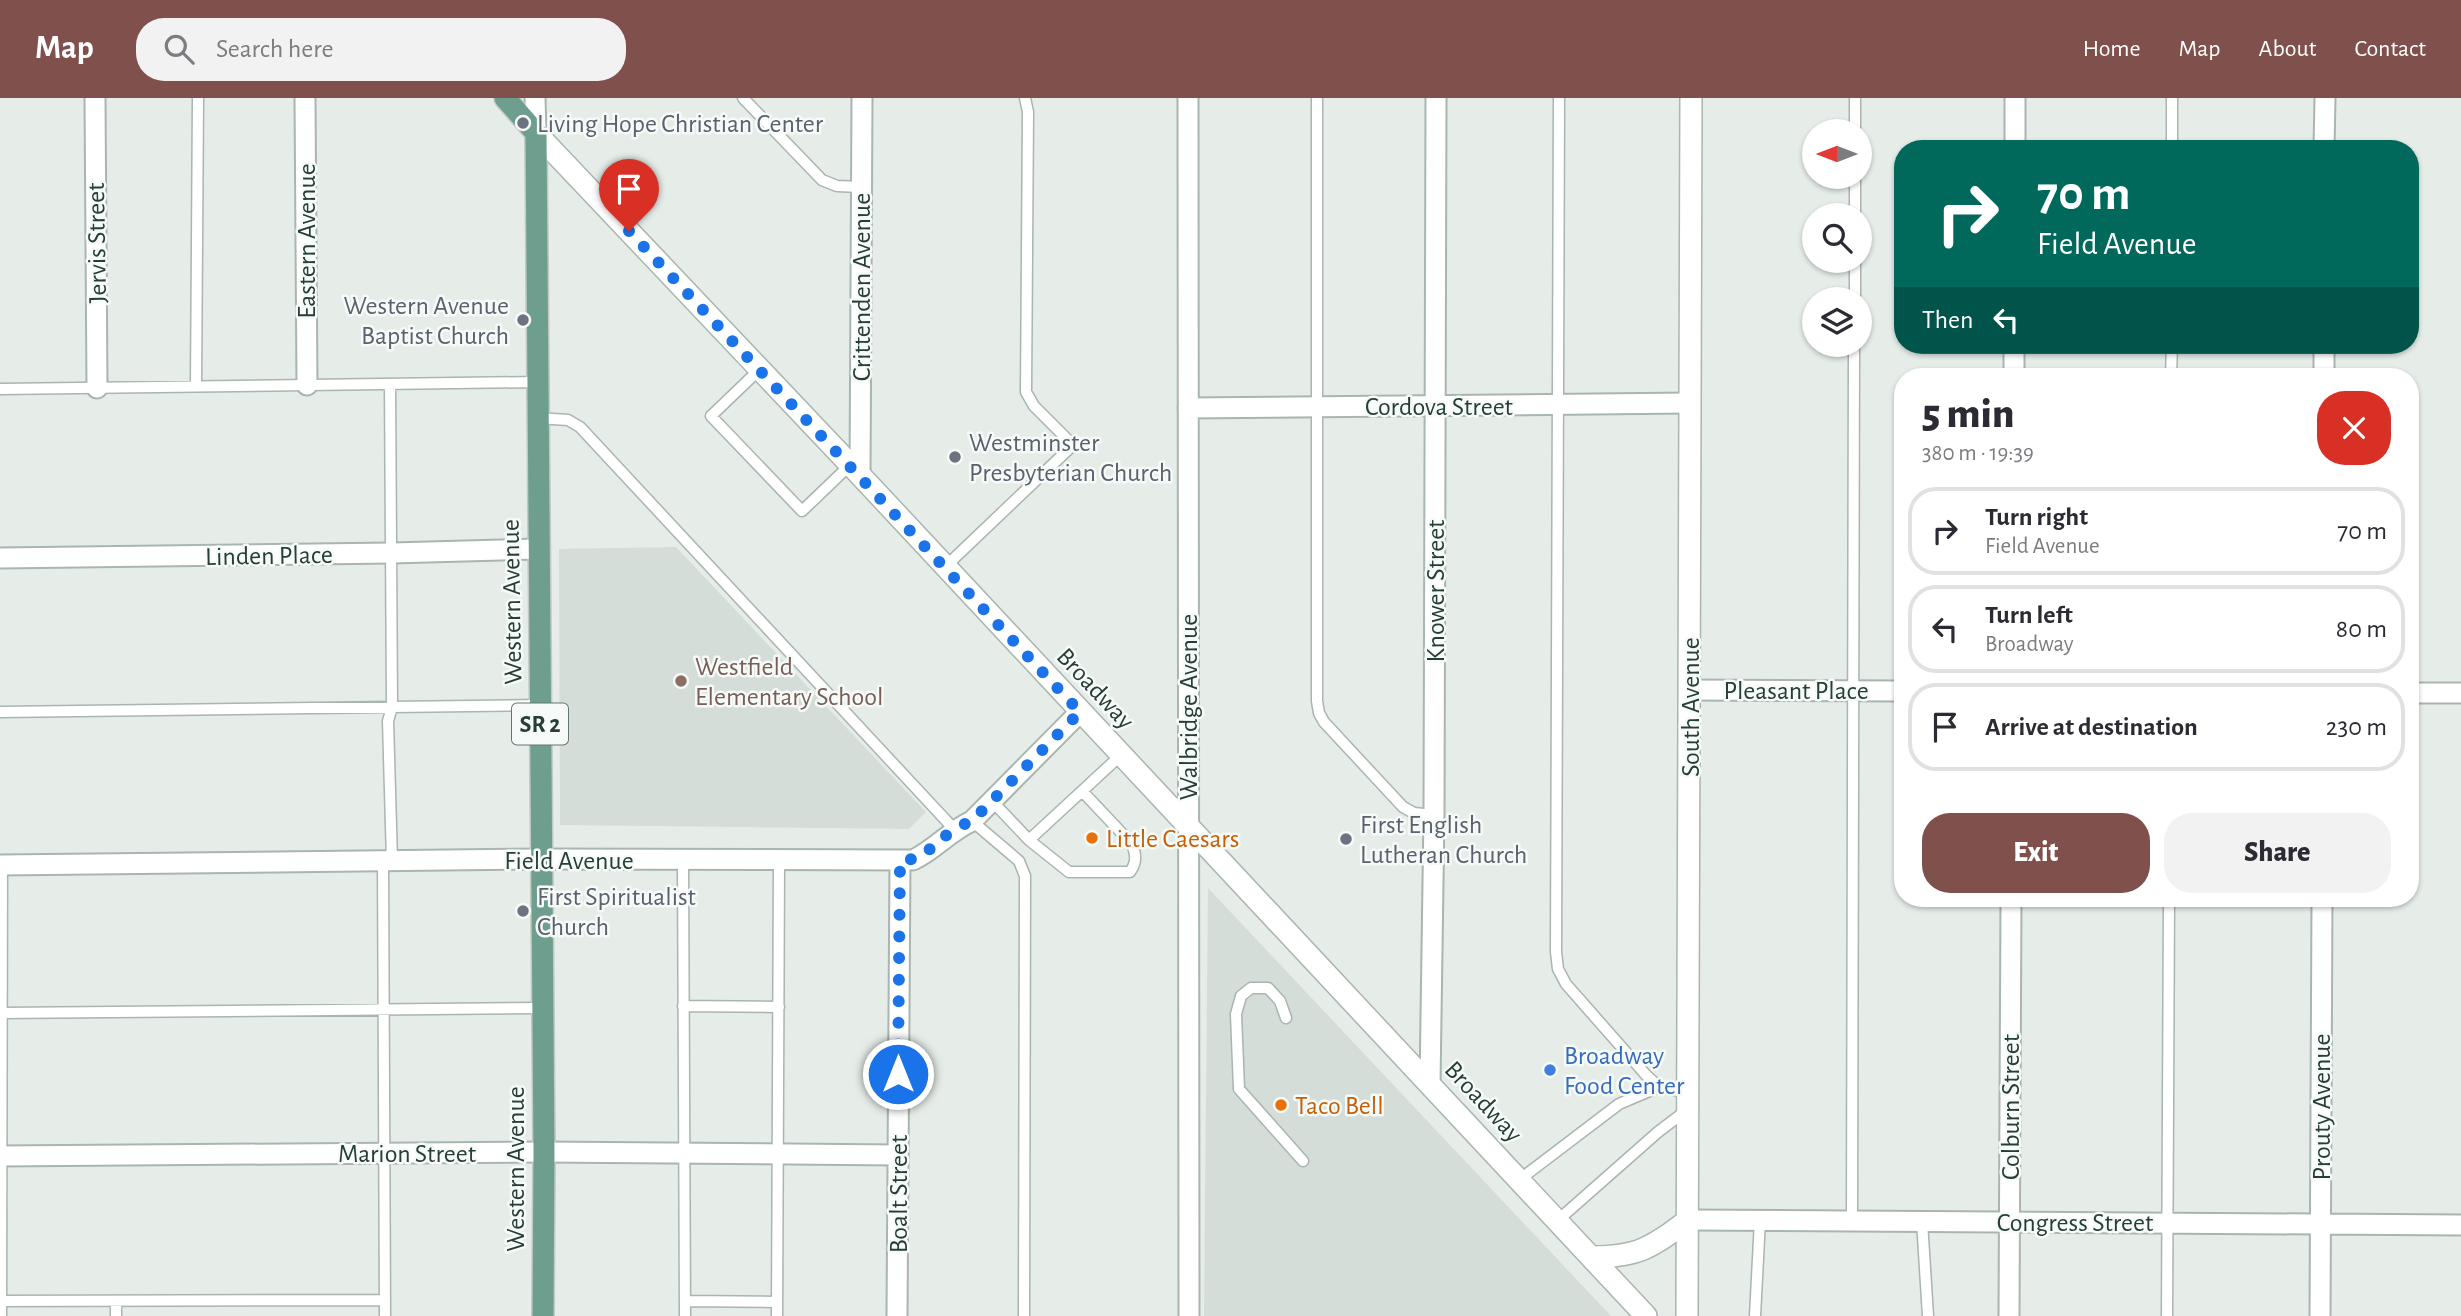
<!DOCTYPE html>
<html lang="en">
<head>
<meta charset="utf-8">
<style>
  :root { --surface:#fff; --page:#f2f2f3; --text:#2b2b33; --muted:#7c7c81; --line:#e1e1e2; --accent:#7f504c }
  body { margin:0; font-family:"Alegreya Sans",sans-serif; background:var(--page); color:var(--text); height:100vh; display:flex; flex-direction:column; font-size:26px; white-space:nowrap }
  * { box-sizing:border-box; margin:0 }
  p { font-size:23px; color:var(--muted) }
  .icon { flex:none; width:38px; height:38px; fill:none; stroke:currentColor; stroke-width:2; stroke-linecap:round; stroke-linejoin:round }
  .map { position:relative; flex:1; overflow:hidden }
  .side { position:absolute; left:1894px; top:270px; width:525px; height:539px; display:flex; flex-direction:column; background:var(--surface); border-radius:28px; box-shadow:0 2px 5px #0004 }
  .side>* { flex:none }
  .banner { position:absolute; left:1894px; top:42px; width:525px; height:214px; border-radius:28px; box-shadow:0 2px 5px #0004; background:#00695c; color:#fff; overflow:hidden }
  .needle { width:46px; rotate:270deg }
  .controls { position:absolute; left:1802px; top:21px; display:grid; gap:14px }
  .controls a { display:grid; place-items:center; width:70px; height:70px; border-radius:50%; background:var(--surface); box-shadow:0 2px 5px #0004; font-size:35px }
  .pin { position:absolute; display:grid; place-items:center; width:60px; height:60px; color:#fff; margin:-72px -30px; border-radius:50% 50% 50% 0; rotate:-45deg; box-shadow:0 0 7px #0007 }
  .pin .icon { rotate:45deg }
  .me { position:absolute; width:77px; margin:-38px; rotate:0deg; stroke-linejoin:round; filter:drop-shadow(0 0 5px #0008) }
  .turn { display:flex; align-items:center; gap:24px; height:147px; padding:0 28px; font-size:32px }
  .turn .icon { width:91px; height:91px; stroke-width:2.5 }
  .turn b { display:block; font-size:49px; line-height:60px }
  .then { display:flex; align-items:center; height:66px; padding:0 28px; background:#0003; gap:14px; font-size:26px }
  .round { display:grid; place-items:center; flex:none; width:74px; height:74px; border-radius:28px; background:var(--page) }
  .overview { display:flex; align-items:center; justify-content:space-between; height:119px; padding:0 28px }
  h1 { font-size:42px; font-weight:800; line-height:52px }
  .primary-button { display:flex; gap:14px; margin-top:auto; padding:14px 28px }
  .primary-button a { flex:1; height:80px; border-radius:28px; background:var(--accent); color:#fff; font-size:28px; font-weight:800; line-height:80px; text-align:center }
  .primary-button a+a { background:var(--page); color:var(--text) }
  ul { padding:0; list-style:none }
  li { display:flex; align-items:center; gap:21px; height:88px; margin:0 14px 10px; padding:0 14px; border:4px solid var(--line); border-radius:28px }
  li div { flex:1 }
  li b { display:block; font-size:26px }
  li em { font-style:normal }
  header { display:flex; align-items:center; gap:42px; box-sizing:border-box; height:98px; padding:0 35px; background:var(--accent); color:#fff }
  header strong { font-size:33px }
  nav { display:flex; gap:38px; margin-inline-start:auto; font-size:24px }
  .search { width:490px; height:63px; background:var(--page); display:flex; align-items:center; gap:18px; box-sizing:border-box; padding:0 24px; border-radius:28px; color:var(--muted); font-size:26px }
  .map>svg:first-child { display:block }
  .built { fill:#d4ddd8 }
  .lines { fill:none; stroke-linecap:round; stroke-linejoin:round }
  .service-casing { stroke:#a9b5af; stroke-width:13 }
  .minor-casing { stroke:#a9b5af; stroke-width:23 }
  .tertiary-casing { stroke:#a9b5af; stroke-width:24 }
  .primary-casing { stroke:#c2c9c6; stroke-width:24 }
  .service { stroke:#fff; stroke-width:10 }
  .minor { stroke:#fff; stroke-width:19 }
  .tertiary { stroke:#fff; stroke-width:21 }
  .primary { stroke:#6e9f8e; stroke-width:21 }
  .route { stroke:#1a73e8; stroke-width:12; stroke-dasharray:0 21.6 }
  .worship-dot { fill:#6b7280; stroke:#f6faf8; stroke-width:2.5 }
  .education-dot { fill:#8d6e63; stroke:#f6faf8; stroke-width:2.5 }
  .food-dot { fill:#e8710a; stroke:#f6faf8; stroke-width:2.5 }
  .shop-dot { fill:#3f7fe0; stroke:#f6faf8; stroke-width:2.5 }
  .labels { text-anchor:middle; stroke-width:5; stroke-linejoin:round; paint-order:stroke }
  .shield { fill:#f6faf8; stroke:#647670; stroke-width:2 }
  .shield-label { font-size:24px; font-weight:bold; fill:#263e35 }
  .worship-label { font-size:26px; fill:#5b616d; stroke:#f6faf8; text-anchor:start }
  .street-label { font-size:26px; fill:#263e35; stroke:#f6faf8 }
  .education-label { font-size:26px; fill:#785e54; stroke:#f6faf8; text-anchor:start }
  .food-label { font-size:26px; fill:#c56008; stroke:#f6faf8; text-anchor:start }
  .shop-label { font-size:26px; fill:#366cbe; stroke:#f6faf8; text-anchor:start }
</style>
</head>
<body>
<header>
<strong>Map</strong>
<div class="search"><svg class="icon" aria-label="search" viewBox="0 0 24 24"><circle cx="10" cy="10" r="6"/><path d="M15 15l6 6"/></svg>Search here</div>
<nav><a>Home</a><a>Map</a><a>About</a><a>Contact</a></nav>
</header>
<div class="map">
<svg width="2461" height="1218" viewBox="0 0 2461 1218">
  <rect width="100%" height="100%" fill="#e6ede9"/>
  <!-- built -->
  <path class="built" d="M676,449L926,714L909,731L560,727L559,451Z
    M1208,790L1611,1218H1204Z"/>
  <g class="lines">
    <defs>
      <path id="service" d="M743,0L822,82L837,88L861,89
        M1317,0V603L1319,615L1324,624L1403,709L1414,715L1434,717
        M1559,0L1556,854L1558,871L1566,886L1646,977L1659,989L1688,995
        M1855,33V0
        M2172,51V0
        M1855,117V79
        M1855,201V163
        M760,271L711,318L802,413L850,367
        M2171,278L2172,247
        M390,286L392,609L388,623L392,763
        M196,288L198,0
        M0,291L537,284
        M537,320L568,322L580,329L954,731
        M945,469L1073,347L1034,308L1026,294L1028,14L1025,0
        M0,614L540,607
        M992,703L1029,742L1121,657
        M972,723L1019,763L1025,778L1024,1218
        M1029,742L1069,774H1130C1137,764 1136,757 1132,746L1082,693
        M683,762L685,1218
        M383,763L385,1218
        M683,908L779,909
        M0,915L542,910
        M1286,920L1280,903L1268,890H1251L1241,898L1236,916L1239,991L1303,1063
        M1519,1082L1619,1006L1659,989
        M1557,1123L1658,1034L1687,1012
        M1852,1123L1854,247
        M1922,1123L1928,1218
        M0,1203L385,1202
        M116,1203V1218
        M685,1203L777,1204
        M1,1218L2,767
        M777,1218L779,763
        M1755,1218L1760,1122
        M2167,1218L2169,800"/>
      <path id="minor" d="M95,0L97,290
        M305,0L307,287
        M535,0L536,35
        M1188,0L1189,1218
        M2015,51V0
        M2324,51L2325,0
        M2014,278V247
        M2324,278V247
        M1188,310L1689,305
        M860,377L862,0
        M0,460L392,455L538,451
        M1691,592L1902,593
        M2410,595H2461
        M0,767L540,761L913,762C936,751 948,734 972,723L1080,614
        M1430,986L1434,717L1436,0
        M0,1058L544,1054L898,1057
        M1688,1122L2461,1127
        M897,1218L900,763
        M2009,1218L2011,800
        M2320,1218L2322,800"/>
      <path id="tertiary" d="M536,35L860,377L1646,1218
        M1591,1159C1638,1159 1651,1150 1688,1122
        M1687,1218L1691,0"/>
      <path id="primary" d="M505,0L536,35L544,1054L543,1218"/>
    </defs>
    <!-- service casing -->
    <use href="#service" class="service-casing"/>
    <!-- minor casing -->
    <use href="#minor" class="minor-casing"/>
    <!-- tertiary casing -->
    <use href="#tertiary" class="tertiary-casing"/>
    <!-- primary casing -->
    <use href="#primary" class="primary-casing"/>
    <!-- service -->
    <use href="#service" class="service"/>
    <!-- minor -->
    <use href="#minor" class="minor"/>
    <!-- tertiary -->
    <use href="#tertiary" class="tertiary"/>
    <!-- primary -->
    <use href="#primary" class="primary"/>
  </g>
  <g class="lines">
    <!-- route -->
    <path class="route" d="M629,133L1080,614L972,723C966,726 958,728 952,733C933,746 924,762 900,763L898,976"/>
  </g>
  <!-- markers -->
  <g class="worship-dot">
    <circle cx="523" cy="25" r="7"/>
    <circle cx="523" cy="222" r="7"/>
    <circle cx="955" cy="359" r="7"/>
    <circle cx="1346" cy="741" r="7"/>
    <circle cx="523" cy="813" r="7"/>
  </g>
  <circle class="education-dot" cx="681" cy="583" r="7"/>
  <g class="food-dot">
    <circle cx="1092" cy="740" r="7"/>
    <circle cx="1281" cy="1007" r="7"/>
  </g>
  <circle class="shop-dot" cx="1550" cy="972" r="7"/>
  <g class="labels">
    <!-- shield labels -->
    <rect class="shield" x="512" y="605.5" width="56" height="41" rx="5"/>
    <g class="shield-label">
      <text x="540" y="634">SR 2</text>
    </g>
    <!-- worship labels -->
    <g class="worship-label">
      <text x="537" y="34">Living Hope Christian Center</text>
      <text x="509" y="216" text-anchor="end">Western Avenue<tspan x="509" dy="30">Baptist Church</tspan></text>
      <text x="969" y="353">Westminster<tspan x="969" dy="30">Presbyterian Church</tspan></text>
      <text x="1360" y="735">First English<tspan x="1360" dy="30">Lutheran Church</tspan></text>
      <text x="537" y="807">First Spiritualist<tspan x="537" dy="30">Church</tspan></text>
    </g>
    <!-- street labels -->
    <g class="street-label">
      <text transform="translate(306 143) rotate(-90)" y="9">Eastern Avenue</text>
      <text transform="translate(96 145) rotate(-91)" y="9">Jervis Street</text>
      <text transform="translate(861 189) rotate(-90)" y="9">Crittenden Avenue</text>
      <text x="1439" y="317">Cordova Street</text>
      <text transform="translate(269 457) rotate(-1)" y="9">Linden Place</text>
      <text transform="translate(1435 493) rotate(-90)" y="9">Knower Street</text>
      <text transform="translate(511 504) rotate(-91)" y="9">Western Avenue</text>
      <text transform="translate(1096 590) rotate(47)" y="9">Broadway</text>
      <text x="1796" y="601">Pleasant Place</text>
      <text transform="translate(1188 609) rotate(-90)" y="9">Walbridge Avenue</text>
      <text transform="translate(1690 609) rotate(-90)" y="9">South Avenue</text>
      <text x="569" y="771">Field Avenue</text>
      <text transform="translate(1484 1003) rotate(47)" y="9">Broadway</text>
      <text transform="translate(2010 1009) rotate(-90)" y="9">Colburn Street</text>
      <text transform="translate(2321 1009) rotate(-90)" y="9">Prouty Avenue</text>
      <text x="407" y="1064">Marion Street</text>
      <text transform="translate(515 1071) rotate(-90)" y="9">Western Avenue</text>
      <text transform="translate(898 1096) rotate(-90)" y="9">Boalt Street</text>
      <text x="2075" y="1133">Congress Street</text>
    </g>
    <!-- education labels -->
    <g class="education-label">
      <text x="695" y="577">Westfield<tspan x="695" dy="30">Elementary School</tspan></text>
    </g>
    <!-- food labels -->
    <g class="food-label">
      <text x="1106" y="749">Little Caesars</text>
      <text x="1295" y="1016">Taco Bell</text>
    </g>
    <!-- shop labels -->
    <g class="shop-label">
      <text x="1564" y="966">Broadway<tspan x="1564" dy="30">Food Center</tspan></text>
    </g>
  </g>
</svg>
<div class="controls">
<a><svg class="needle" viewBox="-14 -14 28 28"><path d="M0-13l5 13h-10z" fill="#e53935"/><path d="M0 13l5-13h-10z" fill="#7c7c81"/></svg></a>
<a><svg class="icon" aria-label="search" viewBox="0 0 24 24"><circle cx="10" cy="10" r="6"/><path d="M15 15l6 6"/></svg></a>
<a><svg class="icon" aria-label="layers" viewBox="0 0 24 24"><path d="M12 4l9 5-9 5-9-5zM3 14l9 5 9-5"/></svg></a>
</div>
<div class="pin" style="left:629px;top:133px;background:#d93025"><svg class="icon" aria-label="arrive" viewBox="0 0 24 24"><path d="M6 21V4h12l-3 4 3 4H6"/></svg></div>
<svg class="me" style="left:898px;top:976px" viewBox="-20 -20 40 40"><circle r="17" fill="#1a73e8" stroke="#fff" stroke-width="3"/><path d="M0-11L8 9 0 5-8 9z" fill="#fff"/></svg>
<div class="banner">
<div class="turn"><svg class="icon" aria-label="right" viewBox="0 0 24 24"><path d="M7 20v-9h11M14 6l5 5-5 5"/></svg><div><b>70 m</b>Field Avenue</div></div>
<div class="then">Then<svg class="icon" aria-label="left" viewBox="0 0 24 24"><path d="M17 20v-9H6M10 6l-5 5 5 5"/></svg></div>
</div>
<section class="side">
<div class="overview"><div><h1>5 min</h1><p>380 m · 19:39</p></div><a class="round" style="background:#d93025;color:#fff"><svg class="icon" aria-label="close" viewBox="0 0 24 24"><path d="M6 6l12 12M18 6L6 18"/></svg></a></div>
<ul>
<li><svg class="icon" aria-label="right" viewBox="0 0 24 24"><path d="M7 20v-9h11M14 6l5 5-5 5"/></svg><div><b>Turn right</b><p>Field Avenue</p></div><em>70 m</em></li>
<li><svg class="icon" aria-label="left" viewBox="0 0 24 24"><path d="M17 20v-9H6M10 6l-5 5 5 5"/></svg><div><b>Turn left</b><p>Broadway</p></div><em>80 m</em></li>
<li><svg class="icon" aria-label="arrive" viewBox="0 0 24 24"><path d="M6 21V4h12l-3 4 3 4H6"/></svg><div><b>Arrive at destination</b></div><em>230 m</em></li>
</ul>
<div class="primary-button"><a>Exit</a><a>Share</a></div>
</section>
</div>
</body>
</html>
